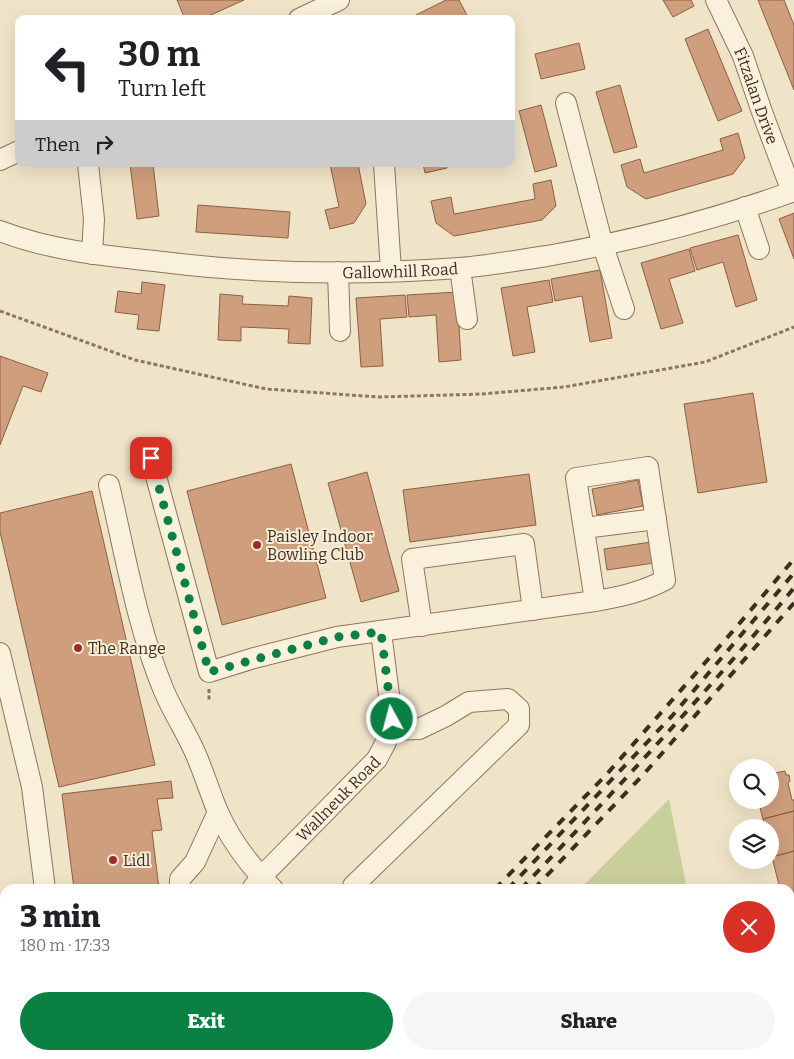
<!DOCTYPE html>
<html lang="en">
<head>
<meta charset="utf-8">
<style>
  :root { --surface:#fff; --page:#f6f6f6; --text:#202124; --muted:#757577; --accent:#0b8043 }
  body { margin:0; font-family:Bitter,serif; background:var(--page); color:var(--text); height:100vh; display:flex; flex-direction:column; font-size:19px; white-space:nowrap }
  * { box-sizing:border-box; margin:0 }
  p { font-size:16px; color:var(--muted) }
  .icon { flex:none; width:28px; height:28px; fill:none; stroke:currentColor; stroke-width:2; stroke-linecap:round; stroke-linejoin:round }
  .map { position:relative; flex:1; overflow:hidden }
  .drawer { position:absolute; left:0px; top:884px; width:795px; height:176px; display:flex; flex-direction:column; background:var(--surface); border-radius:15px 15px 0 0; box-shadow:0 5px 20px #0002 }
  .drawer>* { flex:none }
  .banner { position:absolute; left:15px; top:15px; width:500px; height:152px; border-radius:10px; box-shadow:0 5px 20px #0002; background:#fff; color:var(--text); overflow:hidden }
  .tools { position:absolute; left:729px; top:759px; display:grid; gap:10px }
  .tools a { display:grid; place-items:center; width:50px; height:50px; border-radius:50%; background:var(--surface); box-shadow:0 5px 20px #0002; font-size:25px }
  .pin { position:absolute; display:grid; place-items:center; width:42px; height:42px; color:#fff; margin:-21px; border-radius:10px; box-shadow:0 2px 8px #0006 }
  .me { position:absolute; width:55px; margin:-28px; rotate:353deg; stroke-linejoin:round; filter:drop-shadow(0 0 4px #0008) }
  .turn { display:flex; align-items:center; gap:18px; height:105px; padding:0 20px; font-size:22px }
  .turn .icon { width:65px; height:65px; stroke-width:2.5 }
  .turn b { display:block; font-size:35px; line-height:42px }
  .then { display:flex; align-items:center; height:48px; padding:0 20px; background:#0003; gap:10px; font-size:19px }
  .round { display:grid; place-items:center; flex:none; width:52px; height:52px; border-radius:26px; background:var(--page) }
  .headline { display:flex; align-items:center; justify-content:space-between; height:85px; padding:0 20px }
  h1 { font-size:30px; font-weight:800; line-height:38px }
  .button { display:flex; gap:10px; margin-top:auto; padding:10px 20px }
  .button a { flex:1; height:58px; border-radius:30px; background:var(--accent); color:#fff; font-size:20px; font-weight:800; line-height:58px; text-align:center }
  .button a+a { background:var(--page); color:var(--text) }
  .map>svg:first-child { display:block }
  .green { fill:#c9cf9b }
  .building { fill:#cf9f7d; stroke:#8d5f41 }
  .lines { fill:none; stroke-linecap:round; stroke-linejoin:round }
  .minor-casing { stroke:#8d765c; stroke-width:22 }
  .path { stroke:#8d765c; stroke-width:3; stroke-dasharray:4 2.5; stroke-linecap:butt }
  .minor { stroke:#faf1dc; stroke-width:20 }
  .rail { stroke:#3d2e20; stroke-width:4; stroke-dasharray:9 9; stroke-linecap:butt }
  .route { stroke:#0b8043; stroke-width:9; stroke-dasharray:0 16.2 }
  .poi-dot { fill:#9e2a2b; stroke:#f7eed8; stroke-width:2 }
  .labels { text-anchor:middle; stroke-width:4; stroke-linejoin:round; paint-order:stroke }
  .street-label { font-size:16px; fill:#3d2e20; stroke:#f7eed8 }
  .poi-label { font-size:16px; fill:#3d2e20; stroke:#f7eed8; text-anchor:start }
</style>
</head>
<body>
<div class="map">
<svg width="794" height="1059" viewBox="0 0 794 1059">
  <rect width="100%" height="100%" fill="#f0e4c8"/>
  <!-- green -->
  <path class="green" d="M669,799L687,889H580Z
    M442,1055H689L683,1059H443Z"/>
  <!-- building -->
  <path class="building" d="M177,0H244L202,19H185Z
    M446,0H459L469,19H418L416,15Z
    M663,0H691L694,6L673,17Z
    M758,0H784L794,25V90Z
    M708,29L742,111L718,121L685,39Z
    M579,43L585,69L541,79L535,54Z
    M620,85L637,147L614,153L596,92Z
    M541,105L557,166L535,172L519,111Z
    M738,133L745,158L733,174L646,199L627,187L621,165L640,159L644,173L723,150L720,139Z
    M130,164H153L159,216L137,219Z
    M330,164H358L366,204L354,223L330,229L325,210L339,207Z
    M423,164H446L447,168L425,173Z
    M551,180L556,206L542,220L454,236L436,223L431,201L451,197L454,214L535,199L533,184Z
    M198,205L290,212L288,238L196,232Z
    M794,213V259L779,219Z
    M738,235L757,300L736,307L723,262L697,270L690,248Z
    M689,249L695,271L669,279L683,323L661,329L641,263Z
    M600,270L612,338L590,342L582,296L555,301L551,279Z
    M549,280L553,302L527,307L535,352L513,356L501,288Z
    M142,282L165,285L159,331L137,329L139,315L115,312L118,291L141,294Z
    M457,292L461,360L439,362L436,315L409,317L407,295Z
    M220,294L243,296L242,304L288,306L289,296L312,298L310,344L288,343L289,329L241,327V341L218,340Z
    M405,295L407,317L380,319L383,366L361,367L356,298Z
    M0,356L48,373L41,392L23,386L0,445Z
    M753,393L767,482L698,493L684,404Z
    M291,464L326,598L222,625L187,491Z
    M367,472L399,591L361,602L328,483Z
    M529,474L536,525L410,542L403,490Z
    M638,480L643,506L597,515L592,489Z
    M92,491L155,765L59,787L0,532V513Z
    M651,542L654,563L607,570L604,549Z
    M785,771L786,775H789L790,781L788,783L792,800H794V811L763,819L758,800H770V774Z
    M171,781L173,798L157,799L162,830L152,831L159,889H74L62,794Z
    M794,811V851L772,857L770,849V828H765L763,819Z
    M794,851V893L790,894V889H780L772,857Z
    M794,893V946L790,930V894Z"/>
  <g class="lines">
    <defs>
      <g id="minor">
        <path id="s1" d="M716,0L743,56L762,112L792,192"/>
        <path d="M299,19L339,0"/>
        <path d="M566,103L603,246L624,309"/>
        <path d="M0,160L19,151"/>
        <path d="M88,164L94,219L92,254"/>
        <path d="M384,164L391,271"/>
        <path d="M745,207L759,249"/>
        <path id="s2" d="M0,231C52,251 108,256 163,262C259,274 362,275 459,268C488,266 518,260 547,256C631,241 714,220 794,191"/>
        <path d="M460,268L467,319"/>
        <path d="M338,272L340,331"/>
        <path d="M151,458L209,672L254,658L337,637L595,601C620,597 642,592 665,580L648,467L576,478L595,601"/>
        <path d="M109,485C125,553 137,627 164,691C172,710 184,729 193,748C203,769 209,791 218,812C231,841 250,866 273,889"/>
        <path d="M584,528L656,519"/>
        <path d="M422,626L412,559L524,544L533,610"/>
        <path d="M0,653L32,787L45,889"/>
        <path d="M353,886L519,725V709L508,699L469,702L446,716L419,729L389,730"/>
        <path d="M180,889V879L195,862L218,812"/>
        <path id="s3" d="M252,889L261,877L377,759L386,742L392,719L381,632"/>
        <path d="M0,956H5"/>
        <path d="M0,1013L5,1012"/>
        <path d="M441,1055L442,1059"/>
        <path d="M91,1059L93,1055"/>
        <path d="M144,1059L148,1055"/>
        <path d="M249,1059L253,1055"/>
      </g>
    </defs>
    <!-- minor casing -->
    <use href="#minor" class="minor-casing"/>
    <!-- path -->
    <path class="path" d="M0,311L135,360L266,389L378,397L482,394L564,387L705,362L794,327
      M209,689V701
      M790,1015L794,1014
      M778,1055L779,1059"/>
    <!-- minor -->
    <use href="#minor" class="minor"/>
    <!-- rail -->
    <path class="rail" d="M495,889L606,775L733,631L794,559
      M508,889L672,716L794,573
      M521,889C615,791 707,692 794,588
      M534,889L643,775L794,603
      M318,1059L323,1055
      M331,1059L335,1055
      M344,1059L348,1055
      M358,1059L363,1055"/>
  </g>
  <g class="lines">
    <!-- route -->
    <path class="route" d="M151,458L209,672L337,637L381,632L392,719"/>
  </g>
  <!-- markers -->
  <g class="poi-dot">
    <circle cx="257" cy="545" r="5"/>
    <circle cx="78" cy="648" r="5"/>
    <circle cx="113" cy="860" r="5"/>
  </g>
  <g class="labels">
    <!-- street labels -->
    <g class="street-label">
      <text dy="6" stroke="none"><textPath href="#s1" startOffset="104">Fitzalan Drive</textPath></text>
      <text dy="6" stroke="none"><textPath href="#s2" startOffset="404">Gallowhill Road</textPath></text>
      <text dy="6" stroke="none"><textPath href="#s3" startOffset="125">Wallneuk Road</textPath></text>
    </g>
    <!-- poi labels -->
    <g class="poi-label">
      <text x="267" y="542">Paisley Indoor<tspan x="267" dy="18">Bowling Club</tspan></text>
      <text x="88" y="654">The Range</text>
      <text x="123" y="866">Lidl</text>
    </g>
  </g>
</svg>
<div class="tools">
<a><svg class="icon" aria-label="search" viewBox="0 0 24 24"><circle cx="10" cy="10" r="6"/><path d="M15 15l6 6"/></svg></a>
<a><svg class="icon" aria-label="layers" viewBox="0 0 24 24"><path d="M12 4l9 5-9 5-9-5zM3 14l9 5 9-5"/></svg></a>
</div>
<div class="pin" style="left:151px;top:458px;background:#d93025"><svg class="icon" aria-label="arrive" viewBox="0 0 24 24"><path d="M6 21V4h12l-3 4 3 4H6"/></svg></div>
<svg class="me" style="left:392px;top:719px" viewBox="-20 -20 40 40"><circle r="17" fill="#0b8043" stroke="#fff" stroke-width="3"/><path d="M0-11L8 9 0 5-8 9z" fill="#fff"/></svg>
<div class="banner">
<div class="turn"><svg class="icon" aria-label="left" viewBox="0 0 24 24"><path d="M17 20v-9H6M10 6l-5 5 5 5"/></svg><div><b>30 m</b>Turn left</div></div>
<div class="then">Then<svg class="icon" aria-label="right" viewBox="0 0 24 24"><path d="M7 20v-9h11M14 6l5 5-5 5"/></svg></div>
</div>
<section class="drawer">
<div class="headline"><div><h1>3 min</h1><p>180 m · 17:33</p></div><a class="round" style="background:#d93025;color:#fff"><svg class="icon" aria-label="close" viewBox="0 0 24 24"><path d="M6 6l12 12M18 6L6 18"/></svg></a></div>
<div class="button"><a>Exit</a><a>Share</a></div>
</section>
</div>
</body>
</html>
